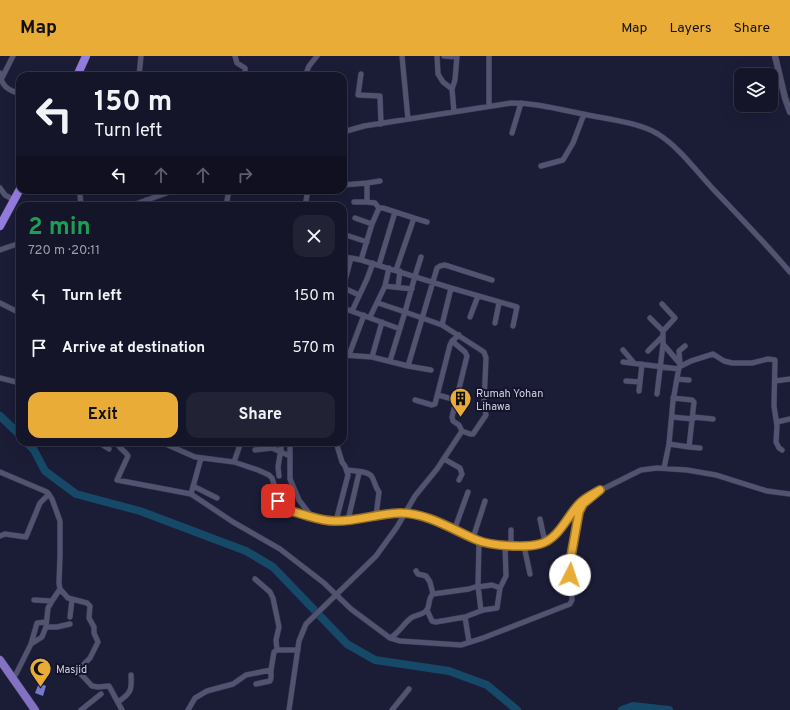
<!DOCTYPE html>
<html lang="en">
<head>
<meta charset="utf-8">
<style>
  :root { --surface:#141528; --page:#212234; --text:#f1f3f6; --muted:#9d9fa8; --line:#333445; --accent:#e8ac37 }
  body { margin:0; font-family:Overpass,sans-serif; background:var(--page); color:var(--text); height:100vh; display:flex; flex-direction:column; font-size:15px; white-space:nowrap }
  * { box-sizing:border-box; margin:0 }
  p { font-size:13px; color:var(--muted) }
  .icon { flex:none; width:22px; height:22px; fill:none; stroke:currentColor; stroke-width:2; stroke-linecap:round; stroke-linejoin:round }
  .map { position:relative; flex:1; overflow:hidden }
  .panel { position:absolute; left:16px; top:146px; width:331px; height:244px; display:flex; flex-direction:column; background:var(--surface); border-radius:12px; box-shadow:0 4px 16px #0002,0 0 0 1px var(--line) }
  .panel>* { flex:none }
  .top-card { position:absolute; left:16px; top:16px; width:331px; height:122px; border-radius:12px; box-shadow:0 4px 16px #0002,0 0 0 1px var(--line); background:#141528; color:var(--text); overflow:hidden }
  .buttons { position:absolute; left:734px; top:12px; display:grid; gap:8px }
  .buttons a { display:grid; place-items:center; width:44px; height:44px; border-radius:8px; background:var(--surface); box-shadow:0 4px 16px #0002,0 0 0 1px var(--line); font-size:20px }
  .pin { position:absolute; display:grid; place-items:center; width:34px; height:34px; color:#fff; margin:-17px; border-radius:8px; box-shadow:0 2px 6px #0006 }
  .me { position:absolute; width:44px; margin:-22px; rotate:4deg; stroke-linejoin:round; filter:drop-shadow(0 0 3px #0008) }
  .turn { display:flex; align-items:center; gap:14px; height:84px; padding:0 12px; font-size:18px }
  .turn .icon { width:52px; height:52px; stroke-width:2.5 }
  .turn b { display:block; font-size:28px; line-height:34px }
  .lanes { display:flex; align-items:center; height:38px; padding:0 12px; background:#0003; justify-content:center; gap:20px; direction:ltr }
  .lanes .off { opacity:.35 }
  .round { display:grid; place-items:center; flex:none; width:42px; height:42px; border-radius:12px; background:var(--page) }
  .headline { display:flex; align-items:center; justify-content:space-between; height:68px; padding:0 12px }
  h1 { font-size:24px; font-weight:700; line-height:30px; color:#1e9e55 }
  .action { display:flex; gap:8px; margin-top:auto; padding:8px 12px }
  .action a { flex:1; height:46px; border-radius:12px; background:var(--accent); color:#111; font-size:16px; font-weight:700; line-height:46px; text-align:center }
  .action a+a { background:var(--page); color:var(--text) }
  ul { padding:0; list-style:none }
  li { display:flex; align-items:center; gap:12px; height:52px; padding:0 12px }
  li div { flex:1 }
  li b { display:block; font-size:15px }
  li em { font-style:normal }
  header { display:flex; align-items:center; gap:24px; box-sizing:border-box; height:56px; padding:0 20px; background:var(--accent); color:#111 }
  header strong { font-size:19px }
  nav { display:flex; gap:22px; margin-inline-start:auto; font-size:14px }
  .map>svg:first-child { display:block }
  .lines { fill:none; stroke-linecap:round; stroke-linejoin:round }
  .river { stroke:#154967; stroke-width:8 }
  .building { fill:#7679cb }
  .minor-casing { stroke:#37374c; stroke-width:6 }
  .tertiary-casing { stroke:#37374c; stroke-width:7 }
  .primary-casing { stroke:#37374c; stroke-width:9 }
  .trunk-casing { stroke:#37374c; stroke-width:9 }
  .minor { stroke:#515370; stroke-width:5 }
  .tertiary { stroke:#515370; stroke-width:6 }
  .primary { stroke:#8372c3; stroke-width:8 }
  .trunk { stroke:#947cde; stroke-width:8 }
  .route-casing { stroke:#977024; stroke-width:10 }
  .route { stroke:#e8ac37; stroke-width:7 }
  .labels { text-anchor:middle; stroke-width:4; stroke-linejoin:round; paint-order:stroke }
  .poi-label { font-size:11px; fill:#d0d2e3; stroke:#13132b; text-anchor:start }
</style>
</head>
<body>
<header>
<strong>Map</strong>
<nav><a>Map</a><a>Layers</a><a>Share</a></nav>
</header>
<div class="map">
<svg width="790" height="654" viewBox="0 0 790 654">
  <rect width="100%" height="100%" fill="#1b1c36"/>
  <g class="lines">
    <!-- river -->
    <path class="river" d="M0,360L20,379
      M26,386L34,394L45,415L76,438L140,455L246,495L273,511L347,588L375,604L449,615L487,629L517,654
      M622,654L633,650L669,654"/>
  </g>
  <!-- building -->
  <path class="building" d="M39,627L46,630L43,640L35,637Z"/>
  <g class="lines">
    <defs>
      <path id="minor" d="M235,0L237,7L245,12V20
        M402,0L408,63
        M437,0L438,18L443,26L452,33
        M444,0L456,1
        M489,0V49
        M0,17C1,30 8,34 20,38
        M361,18L358,39L380,40L381,68
        M139,20L141,0
        M305,20L309,10L317,0
        M1,24L13,0
        M454,56L452,33L455,24L457,0
        M343,76L364,70L511,47C536,47 558,53 583,58C606,63 638,66 658,78C680,92 696,115 714,134C740,161 766,188 790,216
        M512,77L521,47
        M541,110L563,104L573,87L584,58
        M343,129L367,127
        M0,132L5,139L14,144
        M146,144L147,150
        M354,146H367
        M81,150L80,138L84,134
        M130,150L175,134
        M226,150L229,134
        M305,150L308,134
        M379,152L375,147L367,146V127L380,125
        M355,162L372,168
        M343,178L367,186
        M0,194L20,187
        M343,201L351,202
        M421,201L415,220L405,256L442,269
        M361,204L372,168L379,152H383L414,162
        M379,209L395,156
        M396,214L414,162L427,166
        M385,230L412,233
        M398,231L400,215
        M343,232L351,202L361,204L451,232L517,251L513,270
        M451,232L442,269L484,296L486,302L484,347L486,359L473,378H470L462,375
        M343,238L344,232L359,239
        M0,247L20,257
        M378,247L405,256L390,305
        M662,248L675,262L663,275V288L681,309
        M343,252L400,273
        M352,255L367,223L373,207
        M343,259L346,253
        M370,261L385,230L389,212
        M470,261L478,240
        M650,262L663,275
        M495,267L499,247
        M623,294L634,307
        M648,295L662,281
        M343,299L372,301L408,310
        M349,299L364,259
        M372,301L382,266
        M623,306L679,313
        M680,308L679,295L685,290
        M431,314L408,310L437,212L440,210L445,209L492,224
        M0,322L20,327
        M677,323L689,324
        M626,325L640,326
        M775,325L790,323
        M639,335L642,308
        M657,338L663,288
        M438,339L456,344
        M415,344L432,349L435,348L450,289L452,285
        M672,361L693,363
        M693,361L713,363
        M777,366L790,363
        M98,386L109,393
        M117,386C118,393 126,395 128,400L117,424L191,438L233,466L280,493L324,527L351,553L390,582C399,577 403,568 411,562C415,559 422,559 426,555C431,550 427,543 433,538L430,526L426,520L418,518L416,515
        M161,386L195,401L234,406L258,414L269,419L272,422L281,450L290,455L333,465L405,457L436,465L455,472L479,485L519,490L540,488L549,484L563,469L580,447L587,441L641,414L657,412L687,414L716,419L767,435L790,438
        M290,386V423L299,444L312,461
        M336,386L342,406L345,410L348,419L336,465
        M669,388L689,391L694,346L692,344L673,342
        M689,391L700,392
        M255,394L272,392L290,400
        M444,403L460,412L462,418L459,424
        M234,406L241,386
        M664,412L669,388L673,345L679,311L691,305L713,298L724,305L732,307H752L768,303L775,304L774,350L777,370L776,386L779,392L782,394
        M347,414C353,415 369,415 372,421C375,426 375,431 379,436L376,460
        M0,416L47,436L52,443L60,465V500L59,527L60,533L52,545L48,552L46,571L42,581L31,588
        M279,420L278,411L282,386
        M193,430L217,442
        M191,438L201,402
        M540,463L545,486
        M348,464L359,417
        M455,472L468,436
        M0,480L5,478L26,481L40,447L49,438
        M473,482L485,445
        M511,490V474
        M524,490L530,518
        M255,523L270,536L273,542L279,571L276,584L277,594
        M478,530L481,555
        M478,531L492,529L500,532
        M60,533L68,542L87,547L90,550L89,562L94,571V577L98,586L90,602L80,612L79,616L92,630L98,631L109,630L122,654
        M433,538L469,533L478,530L479,485
        M34,544L52,545
        M427,554L432,565L436,566L465,561
        M70,561L72,544
        M46,571H57L70,568
        M390,582L400,585L461,589L483,582L570,548L572,544L570,506L579,456L586,446
        M469,586L465,561L483,554L497,552L500,532L506,520L505,489
        M12,622L16,618L31,588L37,567L46,566
        M256,628L270,625L271,622V614
        M118,646C131,637 132,634 131,619
        M81,654L101,638
        M188,654L195,642L207,635L233,628L246,619L271,614L274,596L277,594H298
        M289,654L299,585L306,568L376,500L397,471L415,440L437,413L462,375L459,369L453,365L452,361L467,300L465,296L452,285L459,279
        M392,654L409,633"/>
      <path id="tertiary" d="M775,0L785,42L790,56"/>
      <path id="primary" d="M0,604L35,654"/>
      <path id="trunk" d="M77,20L86,0
        M0,170L20,133"/>
    </defs>
    <!-- minor casing -->
    <use href="#minor" class="minor-casing"/>
    <!-- tertiary casing -->
    <use href="#tertiary" class="tertiary-casing"/>
    <!-- primary casing -->
    <use href="#primary" class="primary-casing"/>
    <!-- trunk casing -->
    <use href="#trunk" class="trunk-casing"/>
    <!-- minor -->
    <use href="#minor" class="minor"/>
    <!-- tertiary -->
    <use href="#tertiary" class="tertiary"/>
    <!-- primary -->
    <use href="#primary" class="primary"/>
    <!-- trunk -->
    <use href="#trunk" class="trunk"/>
  </g>
  <g class="lines">
    <defs>
      <path id="route" d="M278,445C283,454 292,455 301,458C312,461 323,465 334,465C355,466 380,457 400,457C428,457 453,474 477,484C492,490 525,492 540,488C559,483 567,460 580,447C586,441 593,438 600,434L583,448L579,456L570,506V519"/>
    </defs>
    <!-- route casing -->
    <use href="#route" class="route-casing"/>
    <!-- route -->
    <use href="#route" class="route"/>
  </g>
  <!-- icons -->
  <defs>
    <symbol id="building-pin" viewBox="-11 -11 22 30"><path d="M0 17L-7.5 6A9.5 9.5 0 1 1 7.5 6Z" fill="#e8ac37" stroke="#13132b"/><path d="M-4-6H4V6H1V3H-1V6H-4ZM-2.5-4.3h1.7v1.8h-1.7ZM.8-4.3h1.7v1.8H.8ZM-2.5-1h1.7V.8h-1.7ZM.8-1h1.7V.8H.8Z" fill="#111"/></symbol>
    <symbol id="mosque-pin" viewBox="-11 -11 22 30"><path d="M0 17L-7.5 6A9.5 9.5 0 1 1 7.5 6Z" fill="#e8ac37" stroke="#13132b"/><path d="M3.5-4.9A6 6 0 1 0 3.5 4.9A5 5 0 1 1 3.5-4.9Z" fill="#111"/></symbol>
  </defs>
  <g fill-rule="evenodd">
    <use href="#building-pin" x="448" y="330" width="25" height="34"/>
    <use href="#mosque-pin" x="28" y="600" width="25" height="34"/>
  </g>
  <g class="labels">
    <!-- poi labels -->
    <g class="poi-label">
      <text x="476" y="341">Rumah Yohan<tspan x="476" dy="13">Lihawa</tspan></text>
      <text x="56" y="617">Masjid</text>
    </g>
  </g>
</svg>
<div class="buttons">
<a><svg class="icon" aria-label="layers" viewBox="0 0 24 24"><path d="M12 4l9 5-9 5-9-5zM3 14l9 5 9-5"/></svg></a>
</div>
<div class="pin" style="left:278px;top:445px;background:#d93025"><svg class="icon" aria-label="arrive" viewBox="0 0 24 24"><path d="M6 21V4h12l-3 4 3 4H6"/></svg></div>
<svg class="me" style="left:570px;top:519px" viewBox="-20 -20 40 40"><circle r="19" fill="#fff"/><path d="M0-13L10 11 0 6-10 11z" fill="#e8ac37"/></svg>
<div class="top-card">
<div class="turn"><svg class="icon" aria-label="left" viewBox="0 0 24 24"><path d="M17 20v-9H6M10 6l-5 5 5 5"/></svg><div><b>150 m</b>Turn left</div></div>
<div class="lanes"><svg class="icon" aria-label="left" viewBox="0 0 24 24"><path d="M17 20v-9H6M10 6l-5 5 5 5"/></svg><svg class="icon off" aria-label="ahead" viewBox="0 0 24 24"><path d="M12 20V5M6 11l6-6 6 6"/></svg><svg class="icon off" aria-label="ahead" viewBox="0 0 24 24"><path d="M12 20V5M6 11l6-6 6 6"/></svg><svg class="icon off" aria-label="right" viewBox="0 0 24 24"><path d="M7 20v-9h11M14 6l5 5-5 5"/></svg></div>
</div>
<section class="panel">
<div class="headline"><div><h1>2 min</h1><p>720 m · 20:11</p></div><a class="round"><svg class="icon" aria-label="close" viewBox="0 0 24 24"><path d="M6 6l12 12M18 6L6 18"/></svg></a></div>
<ul>
<li><svg class="icon" aria-label="left" viewBox="0 0 24 24"><path d="M17 20v-9H6M10 6l-5 5 5 5"/></svg><div><b>Turn left</b></div><em>150 m</em></li>
<li><svg class="icon" aria-label="arrive" viewBox="0 0 24 24"><path d="M6 21V4h12l-3 4 3 4H6"/></svg><div><b>Arrive at destination</b></div><em>570 m</em></li>
</ul>
<div class="action"><a>Exit</a><a>Share</a></div>
</section>
</div>
</body>
</html>
